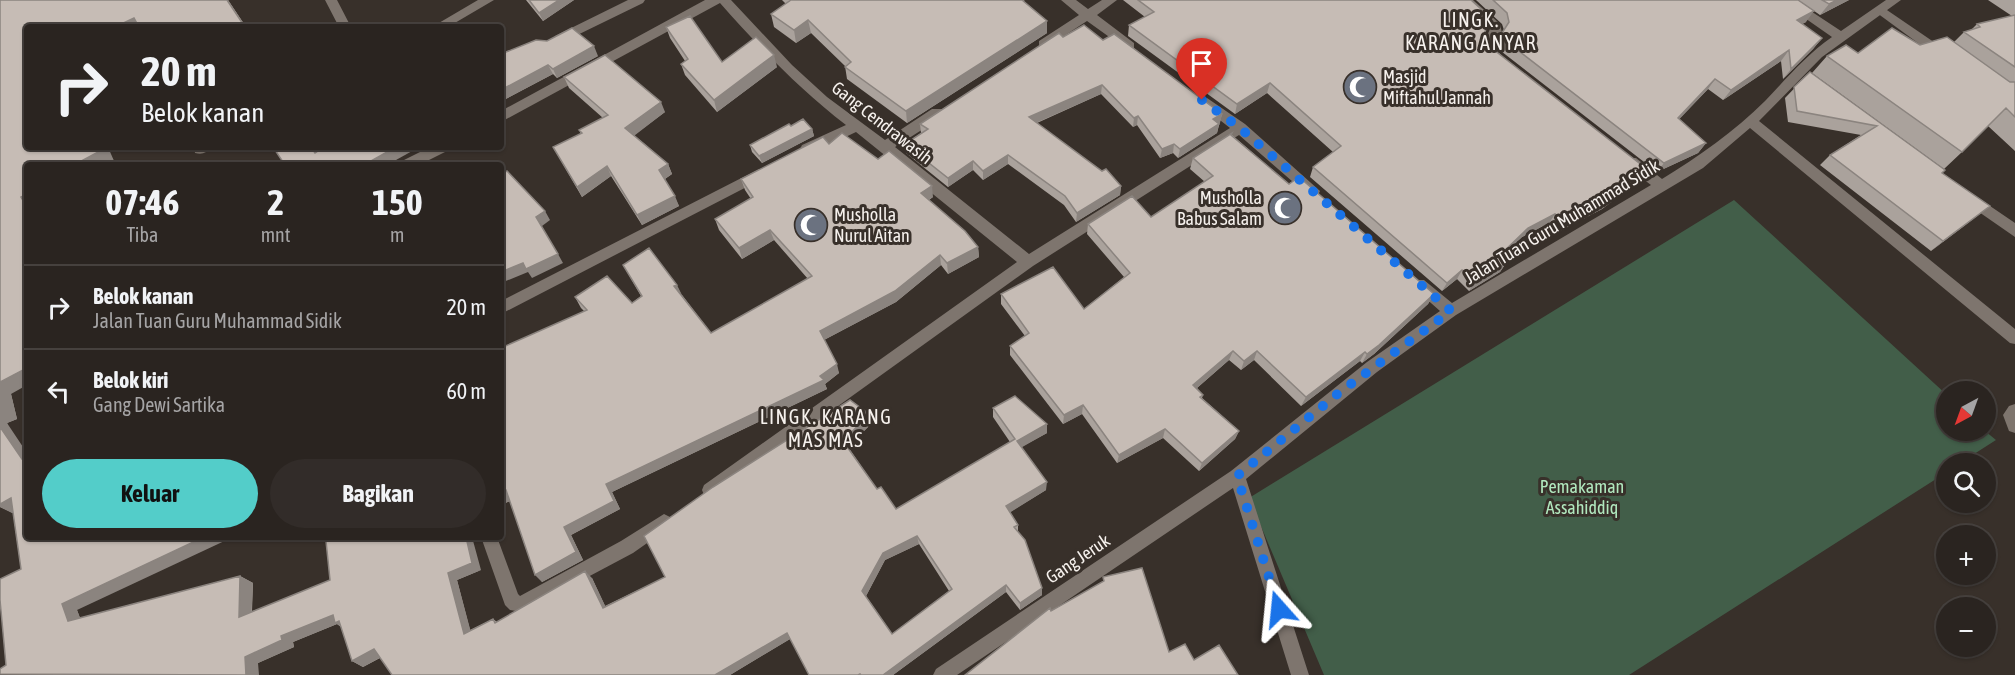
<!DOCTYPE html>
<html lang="id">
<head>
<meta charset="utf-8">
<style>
  :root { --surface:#2a2420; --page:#322c29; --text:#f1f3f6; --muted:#a5a4a5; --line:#46413e; --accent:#53cdc9 }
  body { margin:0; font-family:"Asap Condensed",sans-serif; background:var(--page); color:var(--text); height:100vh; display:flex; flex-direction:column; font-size:22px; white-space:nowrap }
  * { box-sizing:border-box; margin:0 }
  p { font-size:20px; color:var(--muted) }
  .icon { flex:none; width:33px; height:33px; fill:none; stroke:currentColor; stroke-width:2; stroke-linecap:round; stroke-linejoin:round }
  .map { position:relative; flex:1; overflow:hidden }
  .side { position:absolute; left:24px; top:162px; width:480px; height:378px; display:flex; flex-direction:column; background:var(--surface); border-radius:6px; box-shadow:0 2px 4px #0004,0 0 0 2px var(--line) }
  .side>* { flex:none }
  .guide { position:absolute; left:24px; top:24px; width:480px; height:126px; border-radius:6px; box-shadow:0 2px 4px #0004,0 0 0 2px var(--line); background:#2a2420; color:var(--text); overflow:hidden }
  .needle { width:39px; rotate:221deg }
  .tools { position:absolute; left:1936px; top:381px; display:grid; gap:12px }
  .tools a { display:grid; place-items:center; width:60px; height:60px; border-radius:50%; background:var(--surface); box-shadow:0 2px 4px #0004,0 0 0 2px var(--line); font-size:30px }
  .pin { position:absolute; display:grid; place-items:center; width:51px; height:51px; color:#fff; margin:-62px -26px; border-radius:50% 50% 50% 0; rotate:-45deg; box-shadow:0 0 6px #0007 }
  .pin .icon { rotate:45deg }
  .me { position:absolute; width:66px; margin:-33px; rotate:342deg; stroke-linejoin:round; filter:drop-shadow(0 0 4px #0008) }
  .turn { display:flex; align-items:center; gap:21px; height:126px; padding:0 18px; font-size:27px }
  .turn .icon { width:78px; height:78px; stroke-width:2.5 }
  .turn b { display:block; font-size:42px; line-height:51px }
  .eta { display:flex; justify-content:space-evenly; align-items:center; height:102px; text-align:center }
  .eta b { font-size:36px; font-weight:700; line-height:42px }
  .button { display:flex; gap:12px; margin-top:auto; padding:12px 18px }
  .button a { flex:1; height:69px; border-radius:36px; background:var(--accent); color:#111; font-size:24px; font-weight:700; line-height:69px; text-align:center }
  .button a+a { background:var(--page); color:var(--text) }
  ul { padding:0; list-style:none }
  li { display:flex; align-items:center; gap:18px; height:84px; padding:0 18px; border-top:2px solid var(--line) }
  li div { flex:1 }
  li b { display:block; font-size:22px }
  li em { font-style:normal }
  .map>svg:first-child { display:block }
  .green { fill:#425e49 }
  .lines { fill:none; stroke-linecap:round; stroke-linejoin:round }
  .service { fill:#7e756e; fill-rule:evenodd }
  .minor { fill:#7e756e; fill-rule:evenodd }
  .wall { fill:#aaa29c; fill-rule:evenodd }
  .shaded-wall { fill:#8b847f }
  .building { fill:#c6bcb5; stroke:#8b847f; stroke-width:1.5; fill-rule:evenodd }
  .route { stroke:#1a73e8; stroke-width:10; stroke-dasharray:0 18 }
  .labels { text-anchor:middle; stroke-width:6; stroke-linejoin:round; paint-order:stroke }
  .poi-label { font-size:18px; fill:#f6f1ed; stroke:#38302a; text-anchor:start }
  .street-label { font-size:18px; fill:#f6f1ed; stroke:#38302a }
  .park-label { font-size:18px; fill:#b1e8be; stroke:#38302a }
  .neighbourhood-label { font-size:20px; letter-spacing:1.5px; fill:#f6f1ed; stroke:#38302a }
</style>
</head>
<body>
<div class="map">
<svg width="2015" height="675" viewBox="0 0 2015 675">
  <rect width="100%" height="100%" fill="#38302a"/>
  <!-- green -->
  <path class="green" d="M1734,200L1947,395V430L1985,431L1996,440L1960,463L1947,464V472L1629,675H1324L1249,498Z"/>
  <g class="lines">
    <!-- service -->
    <path class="service" d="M1881,6L1947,51V57H1937L1877,13V7Z"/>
    <!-- minor -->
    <path class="minor" d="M325,0H337L351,27H339Z
      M478,0H494L448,27H432Z
      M628,0H645L643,3L563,42L559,44L553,39L555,36Z
      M705,0H731L792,65L827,97L885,140L932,109H942L944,113L942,117L895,147L1029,254L1230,128L1202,106L1200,103L1202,100L1207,98L1245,124L1320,191L1318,195H1308L1239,135L1033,266L710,498L704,495L702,490L704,485L1017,262L856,132L812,153H802L800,149L802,145L846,125C799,89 759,47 720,3L501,122V111Z
      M1061,0H1076L1088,9L1102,0H1117L1097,15L1134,43V49H1126L1087,21L1047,47H1039V41L1079,15Z
      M1459,0H1473L1500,24L1502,33L1493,43L1502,57L1501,60H1491C1475,41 1483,47 1490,29Z
      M1779,0H1794L1841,31L1886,0H1901L1822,57L1759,121L2015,329V344L2010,343L1750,128L1703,168L1456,315L1377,372L1246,479L1309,675H1291L1233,488L957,675H933L936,669L1231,471L1367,362L1440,311L1414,288L1412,284L1414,280H1424L1452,303L1651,185L1626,166L1624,162L1626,158H1636L1662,179C1698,157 1735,131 1765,101C1787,78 1806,55 1832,37Z
      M194,147H211C207,153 202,155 195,153Z
      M430,147H449L447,151L419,165H400L402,161Z
      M759,169L764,170L766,174L764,178L501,314V301Z
      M1971,193L2015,223V237L1966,203L1964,199Z
      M2015,404V433L2009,431L2003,415L2009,406Z
      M664,514L670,517L672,522L670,527L633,553L522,612L510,610L505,605L481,537H497L518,594L520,596L621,541Z"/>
  </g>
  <!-- wall -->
  <path class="wall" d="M0,0H228L246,27H27L114,161L107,165H27L11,394L17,419L7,423L80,618L240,576L253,583L252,611L481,570L457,580L470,630L493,619L497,622L592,578L605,606L665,577L869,414L872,423L848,447L877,489L896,509L1010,442L993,417V408L1047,424V433L1021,447L1046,490L1010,512L1018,525V532L1042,588V595L1020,610L1006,592L893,675L790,639L730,675L380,658L363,667L352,661L341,627L337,624L293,642L294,647L258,663L6,665L21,569L13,513L0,507ZM919,544L949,591L892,634L866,596L885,560Z
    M526,0H574L543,21Z
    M782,0H1025L1023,1L1047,21V33L907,123L847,79L845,66L811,33L796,43L774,27L771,14L786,4Z
    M1123,0H1471L1492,19L1484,34L1489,46L1648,170L1641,180L1602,209L1558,232L1549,223L1522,237L1501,257L1506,263L1500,272L1469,291L1457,279L1442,291L1310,177L1313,167L1333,152L1267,93L1235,114L1128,36L1129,25L1145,17Z
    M1476,0H1798L1806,22L1802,24L1822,38L1813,49L1783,79L1781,61L1723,100L1708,89L1679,119L1706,143L1698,153L1657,172L1497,48L1496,44L1504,30L1502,24Z
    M1798,0H1849L1820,15Z
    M1988,0H2015V151L1988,126L1962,152L1944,169L1812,73L1827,56L1954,42L1964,32L1971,30L1977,24L2012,16Z
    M666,27L722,62L777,67L717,112L685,75L681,64L685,61L670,38Z
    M1063,37L1103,40L1222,114L1217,133L1178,158L1173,153L1160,158L1137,125L1133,127L1101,94L1037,123L1121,186L1120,195L1076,222L1064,205L1008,164L983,180L973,170L948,187L906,153L905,144L921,133L920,124Z
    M501,54L598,56L557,78L553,74L502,101L501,100Z
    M1810,72L1942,173L1990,206L1931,251L1820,165L1830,155L1861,135L1788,122L1785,98Z
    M564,77L665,112L634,135L668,164L672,174L665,179L679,206L642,225L611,176L582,197L553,147L581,134L579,130L603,118L569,88Z
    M812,129L814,136L762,163L752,152L750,145Z
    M1232,135L1289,184L1434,294L1428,304L1374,354L1362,363L1360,361L1301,406L1254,360L1241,370L1229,360L1197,388L1203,395L1202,398L1239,431L1235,439L1199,471L1163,438L1117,463L1082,414L1063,424L1010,355V346L1025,336L1001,304V294L1084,309L1124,277L1087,234L1088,224L1151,217L1205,182L1190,169L1193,158Z
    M829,144L933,197L929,200L978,247L979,257L948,274L941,265L896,302L824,340L839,373L825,384L827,389L612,492L620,509L571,535L583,560L542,582L510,501L501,505V348L585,312L581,308L575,297L632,303L641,296L623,265L682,295L711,333L808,279L774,240L742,259L719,230L715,219L751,199L745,190L741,179Z"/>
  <!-- shaded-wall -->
  <path class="shaded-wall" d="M227,0H228L246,27H245Z
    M559,0H574L543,21L539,13Z
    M1837,0H1849L1820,15L1829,4Z
    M1814,11L1806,22L1789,31L1797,20Z
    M134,18L142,27H115Z
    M808,20L811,33L796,43L794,30Z
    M1047,21V33L907,123L906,111Z
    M1822,38L1813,49L1783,79L1791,69Z
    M594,46L598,56L557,78L553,69Z
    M1789,50L1781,61L1723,100L1731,90Z
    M774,55L777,67L717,112L714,100Z
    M548,65L553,74L502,101L501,99V90Z
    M1715,79L1708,89L1671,128L1678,118Z
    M1270,83L1267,93L1235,114L1237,104Z
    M1102,85L1101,94L1029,126V117Z
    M661,102L665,112L630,139L625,128Z
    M1222,114L1220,123L1211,129L1213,119Z
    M1138,116L1137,125L1133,127L1134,118Z
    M1219,124L1217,133L1178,158L1180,149Z
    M812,129L814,136L762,163L759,156Z
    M1706,143L1698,153L1657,172L1664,163Z
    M1174,144L1173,153L1160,158L1162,149Z
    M101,147H108L114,161L107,165H74Z
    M396,147H412L414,150L387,165H364Z
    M1008,155V164L983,180V171Z
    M973,161V170L948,187V178Z
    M668,164L672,174L663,180L659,170Z
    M607,166L611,176L582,197L577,187Z
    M1648,170L1641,180L1602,209L1558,232L1565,223Z
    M932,186L933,197L922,204L921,193Z
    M1121,186L1120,195L1076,222L1077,213Z
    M27,194V207L21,197Z
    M675,196L679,206L642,225L637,215Z
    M1990,206L1977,216L1931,251L1943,241Z
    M545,211L550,220L542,226L536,217Z
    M1555,214L1549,223L1522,237L1493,265L1499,256L1528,228Z
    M770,230L774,240L742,259L739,248Z
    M978,247L979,257L948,274L947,263Z
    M558,254L563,263L532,278L528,272L501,283V272L523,263Z
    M940,255L941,265L896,302L822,341L820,331Z
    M1506,263L1500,272L1469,291L1474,282Z
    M1462,270L1457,279L1442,291L1447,283Z
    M677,285L682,295L674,286Z
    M1434,294L1428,304L1374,354L1362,363L1367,354Z
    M1233,351L1229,360L1190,394L1193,385Z
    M1257,351L1254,360L1241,370L1244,361Z
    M1365,352L1360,361L1301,406L1306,397Z
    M837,364L839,373L825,384L827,389L612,492L620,509L571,535L583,560L542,582L535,575L564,527L606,484L820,376Z
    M27,368V385L11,394L17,419L7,423L27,453V462L22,459L0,427V382Z
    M1083,405L1082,414L1063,424L1064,415Z
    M869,414L872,423L845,450L843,441Z
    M1047,424V433L1017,450V441Z
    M1165,429L1163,438L1117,463L1119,455Z
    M1239,431L1235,439L1199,471L1202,463Z
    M1047,482L1046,490L1006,515V506Z
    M506,490L514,499L501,505V493Z
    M11,498L26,507L12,513L0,507V504Z
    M917,536L919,544L885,560L865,598L862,591L883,553Z
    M204,537H233L77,610L84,628L68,621L62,604Z
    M466,537H472L481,570L457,580L473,640L464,634L448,573Z
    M585,571L592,578L609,614L603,608Z
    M240,576L253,583L251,623L239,617Z
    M1006,585V592L893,675H883Z
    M1042,588V595L1020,610V603Z
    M333,615L346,630L337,624L293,642L294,647L258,663L259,675H246L245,657L281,636Z
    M787,633L790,639L730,675H715Z
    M374,649L385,655L363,667L352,661Z"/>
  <!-- building -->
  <path class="building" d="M0,0H227L245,27H139L134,18L115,27H27V147H101L102,150L74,165H27V194L21,197L27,207V368L0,382Z
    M529,0H559L539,13Z
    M791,0H1022L1047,21L906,111L845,67L851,62L808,20L794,30L771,14Z
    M1138,0H1471L1492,19L1484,33L1489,46L1648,170L1609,200L1565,223L1555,214L1528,228L1499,256L1506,263L1474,282L1462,270L1447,283L1313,167L1341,146L1270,83L1237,104L1129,25L1154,12Z
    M1493,0H1798L1814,11L1797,20L1822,38L1791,69L1789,50L1731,90L1715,79L1678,118L1706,143L1664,163L1502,38V33L1509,22L1507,13Z
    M1822,0H1837L1829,4Z
    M2015,15V67L1964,32L1980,27L1977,24Z
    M690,16L722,62L756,37L774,55L714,100L681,64L688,59L666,27Z
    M1084,25L1103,40L1114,34L1222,114L1213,119L1219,124L1180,149L1174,144L1162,149L1138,116L1134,118L1102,85L1029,117L1102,171L1106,169L1121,186L1077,213L1065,196L1008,155L983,171L973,161L948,178L905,144L928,129L920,124L1059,33L1063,37Z
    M572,28L594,46L553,69L548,65L501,90V54L536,40L547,41Z
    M1892,28L1920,45L1947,37L2010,82H2015V117L2006,108L1962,152L1827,56L1846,45L1858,53Z
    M605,55L661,102L625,128L668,164L659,170L675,196L637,215L607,166L577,187L553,147L582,133L579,130L608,115L564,77Z
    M1810,72L1945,170L1942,173L1990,206L1943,241L1830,155L1877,126L1797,111L1794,87Z
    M803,119L812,129L759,156L750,145L789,124L791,126Z
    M842,133L878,159L889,151L932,186L921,193L965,231L978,247L947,263L940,255L895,291L820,331L837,364L820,376L824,380L606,484L614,501L564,527L576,552L535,575L506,490L501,493V348L587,310L575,297L607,276L632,303L642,296L623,265L649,248L677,285L674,286L711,333L812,276L770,230L739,248L715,219L753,197L741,179L823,137L829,144Z
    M1232,133L1231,135L1289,184L1299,177L1434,294L1379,345L1367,354L1365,352L1306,397L1257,351L1244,361L1233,351L1193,385L1203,395L1200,397L1239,431L1202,463L1165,429L1119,455L1083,405L1064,415L1010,346L1029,333L1001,294L1053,267L1084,309L1130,273L1088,224L1132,196L1151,217L1213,176L1193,158Z
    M273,147H311L315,153L324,147H396L364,165H285Z
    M489,161L495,165H481Z
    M501,170L504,173L507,171L545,211L536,217L558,254L526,269L523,263L501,272Z
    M1015,396L1047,424L1017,441L1047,482L1006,506L1018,525L1014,527L1025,540L1042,588L1020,603L1006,585L883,675H861L860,674L858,675H809L787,633L715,675H392L374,649L352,661L339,621L335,623L333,615L281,636L282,640L245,657L246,675L0,674V669L6,665L0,600V579L21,569L11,498L0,504V427L22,459L27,457V537H204L62,604L68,621L240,576L239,617L330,580L326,541L337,537H354L355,539L358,537H466L472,563L448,573L464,634L493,619L495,623L585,571L603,608L665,577L644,536L713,487L850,400L869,414L843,441L877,489L881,487L896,509L1015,439L993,408ZM917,536L952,589L892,634L862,591L883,553Z
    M1142,568L1169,652L1185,644L1194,660L1219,645L1238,675H965L1050,608L1051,611L1104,581L1103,577Z"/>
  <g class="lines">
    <!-- route -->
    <path class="route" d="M1202,100L1240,128L1451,311L1340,392L1237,476L1279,609"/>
  </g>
  <!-- icons -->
  <defs>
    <symbol id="mosque-disc" viewBox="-11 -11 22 22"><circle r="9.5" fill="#6b7280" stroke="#38302a"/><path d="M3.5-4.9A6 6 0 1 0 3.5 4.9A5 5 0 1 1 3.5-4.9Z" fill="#fff"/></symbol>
  </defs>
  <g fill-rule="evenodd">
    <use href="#mosque-disc" x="1341" y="68" width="38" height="38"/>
    <use href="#mosque-disc" x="1266" y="189" width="38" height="38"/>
    <use href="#mosque-disc" x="792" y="206" width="38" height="38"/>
  </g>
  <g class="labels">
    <!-- poi labels -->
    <g class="poi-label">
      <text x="1383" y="83">Masjid<tspan x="1383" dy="21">Miftahul Jannah</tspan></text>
      <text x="1262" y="204" text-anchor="end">Musholla<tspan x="1262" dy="21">Babus Salam</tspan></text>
      <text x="834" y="221">Musholla<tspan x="834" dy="21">Nurul Aitan</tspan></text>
    </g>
    <!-- street labels -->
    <g class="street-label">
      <text transform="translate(882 123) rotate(38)" y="6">Gang Cendrawasih</text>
      <text transform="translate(1562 222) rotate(-31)" y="6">Jalan Tuan Guru Muhammad Sidik</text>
      <text transform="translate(1078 559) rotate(-34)" y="6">Gang Jeruk</text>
    </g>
    <!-- park labels -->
    <g class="park-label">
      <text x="1582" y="493">Pemakaman<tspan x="1582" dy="21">Assahiddiq</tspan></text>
    </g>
    <!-- neighbourhood labels -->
    <g class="neighbourhood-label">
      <text x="1471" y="27">LINGK.<tspan x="1471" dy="23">KARANG ANYAR</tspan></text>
      <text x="826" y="424">LINGK. KARANG<tspan x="826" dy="23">MAS MAS</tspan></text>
    </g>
  </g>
</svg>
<div class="tools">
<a><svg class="needle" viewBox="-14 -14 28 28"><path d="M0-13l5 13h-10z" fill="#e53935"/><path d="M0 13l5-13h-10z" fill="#a5a4a5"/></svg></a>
<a><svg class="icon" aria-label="search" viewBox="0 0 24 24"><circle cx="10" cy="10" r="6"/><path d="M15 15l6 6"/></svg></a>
<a>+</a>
<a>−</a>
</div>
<div class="pin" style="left:1202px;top:100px;background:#d93025"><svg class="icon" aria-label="arrive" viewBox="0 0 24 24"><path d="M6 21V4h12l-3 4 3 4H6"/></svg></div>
<svg class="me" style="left:1279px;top:609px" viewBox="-20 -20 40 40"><path d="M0-17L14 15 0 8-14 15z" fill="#1a73e8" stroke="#fff" stroke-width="4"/></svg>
<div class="guide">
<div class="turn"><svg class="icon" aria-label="right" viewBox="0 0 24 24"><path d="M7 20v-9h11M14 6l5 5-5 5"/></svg><div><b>20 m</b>Belok kanan</div></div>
</div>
<section class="side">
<div class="eta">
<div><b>07:46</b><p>Tiba</p></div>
<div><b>2</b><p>mnt</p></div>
<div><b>150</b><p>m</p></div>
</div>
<ul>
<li><svg class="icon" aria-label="right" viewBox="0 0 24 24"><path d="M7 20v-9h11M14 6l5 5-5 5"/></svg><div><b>Belok kanan</b><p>Jalan Tuan Guru Muhammad Sidik</p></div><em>20 m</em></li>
<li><svg class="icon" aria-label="left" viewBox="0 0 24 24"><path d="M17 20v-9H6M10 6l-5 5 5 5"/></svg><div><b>Belok kiri</b><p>Gang Dewi Sartika</p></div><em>60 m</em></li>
</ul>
<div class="button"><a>Keluar</a><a>Bagikan</a></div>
</section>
</div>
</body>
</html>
